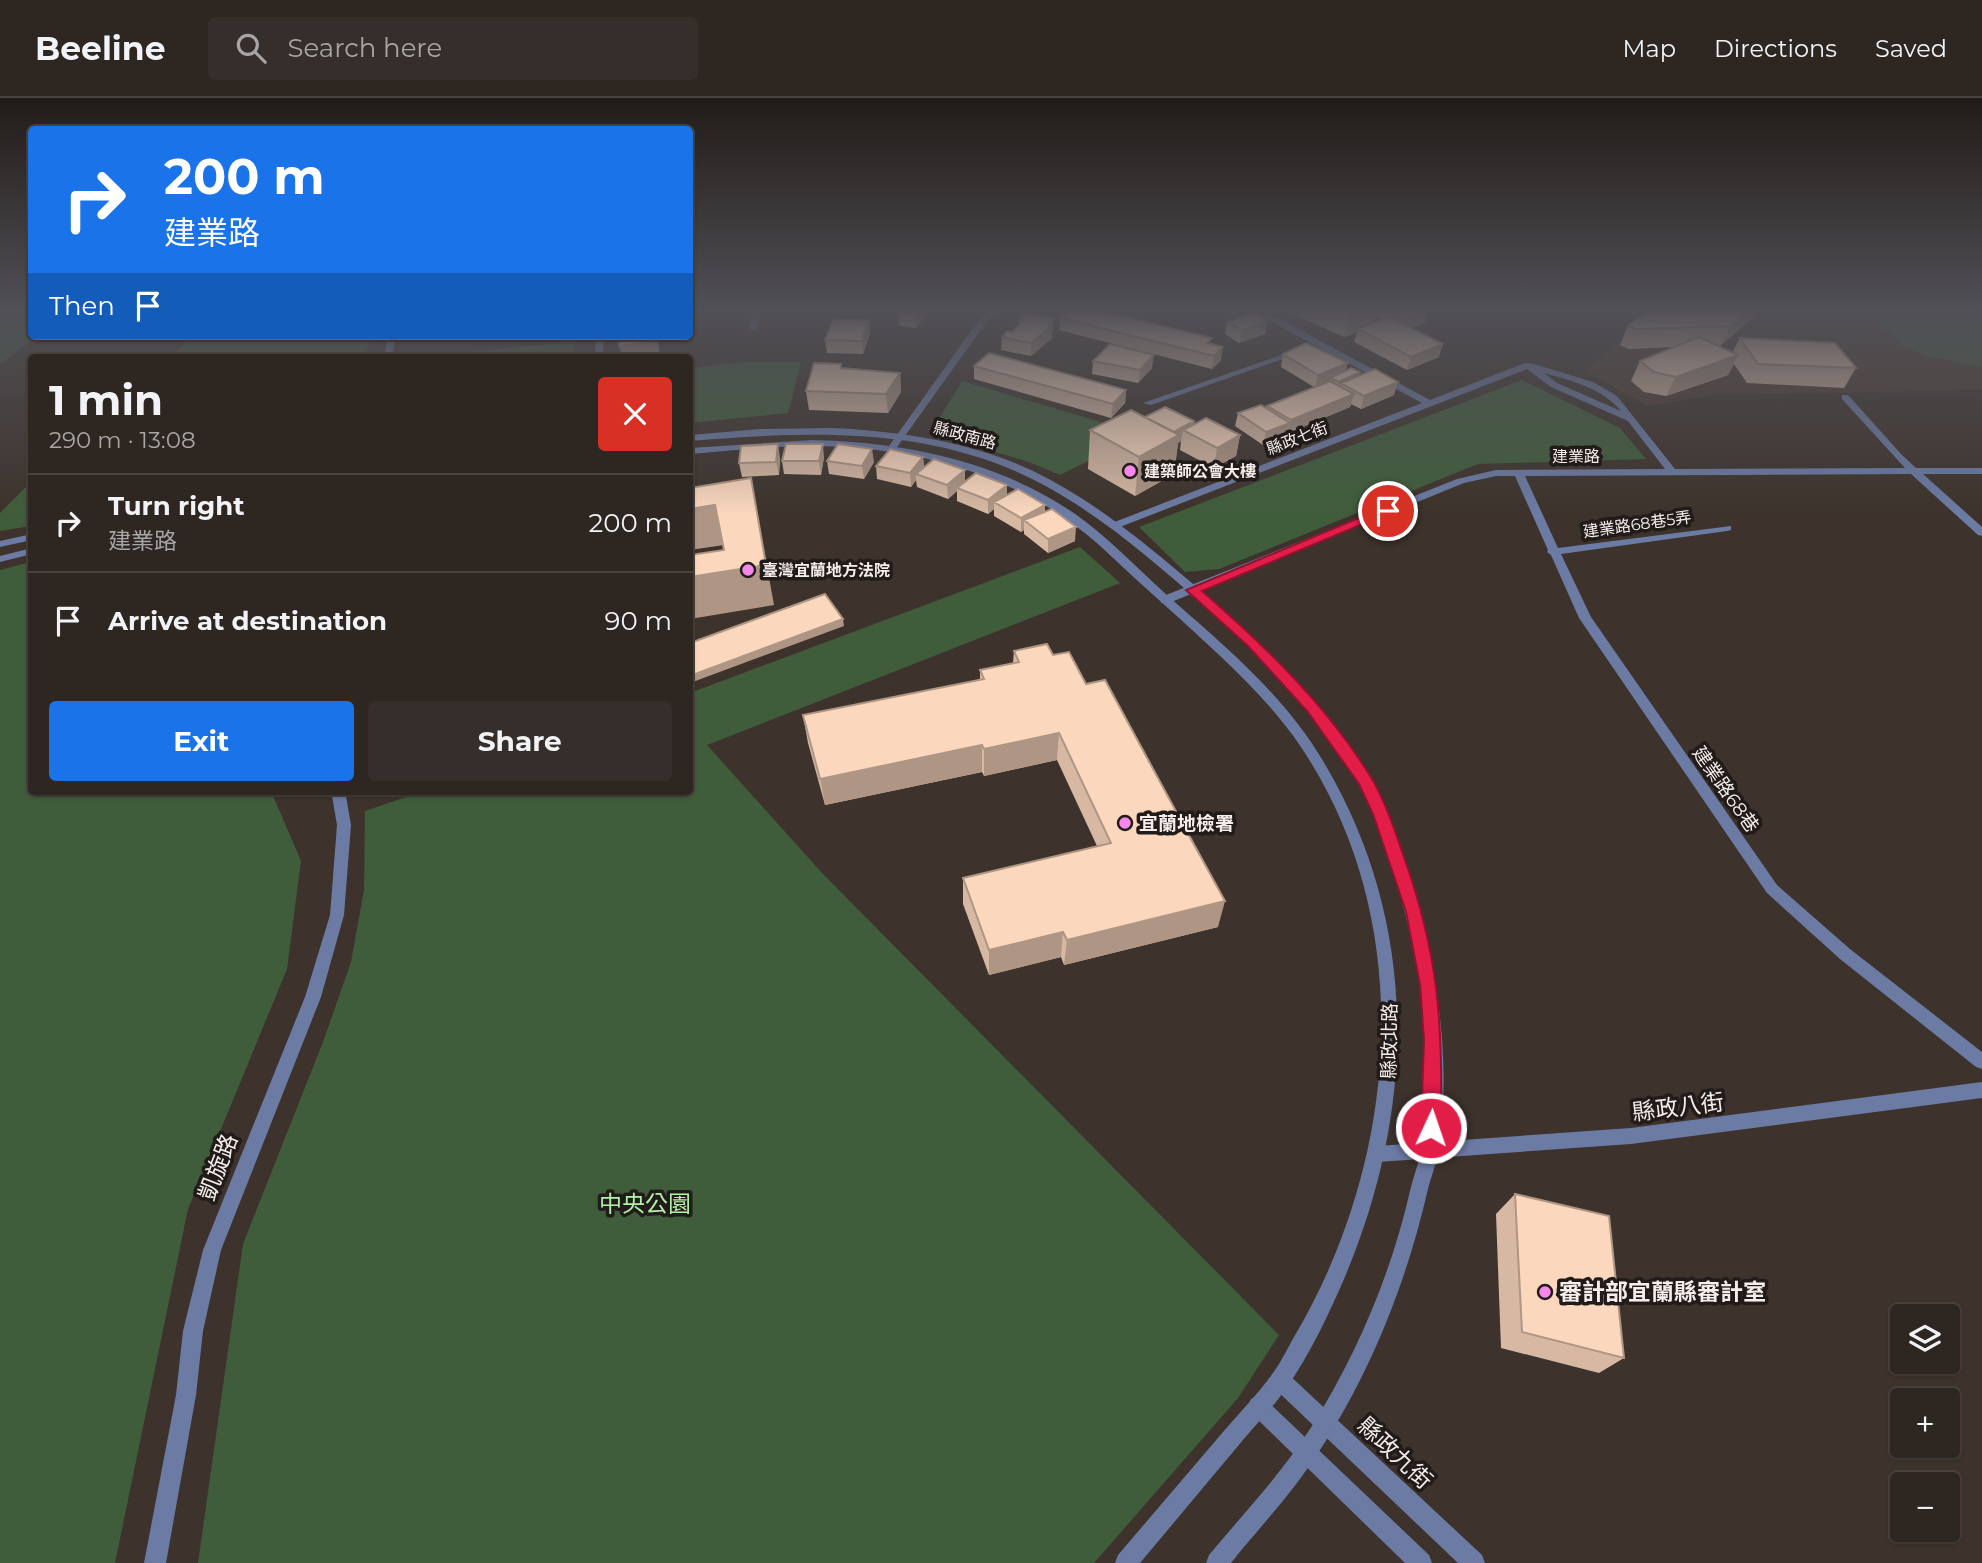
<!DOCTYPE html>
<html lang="en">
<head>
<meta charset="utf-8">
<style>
  :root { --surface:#2e2621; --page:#362e2a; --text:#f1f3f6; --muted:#a7a5a5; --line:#49433f; --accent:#1a73e8 }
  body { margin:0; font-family:Montserrat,"Noto Sans TC",sans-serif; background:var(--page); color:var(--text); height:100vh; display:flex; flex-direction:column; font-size:26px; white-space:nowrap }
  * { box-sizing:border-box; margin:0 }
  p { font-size:23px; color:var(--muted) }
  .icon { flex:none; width:38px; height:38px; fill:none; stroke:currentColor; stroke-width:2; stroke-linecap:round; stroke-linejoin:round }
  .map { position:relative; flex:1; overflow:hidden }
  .drawer { position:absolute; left:28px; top:256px; width:665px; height:441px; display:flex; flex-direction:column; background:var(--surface); border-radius:7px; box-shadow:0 2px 5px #0004,0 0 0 2px var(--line) }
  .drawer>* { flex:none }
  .hud { position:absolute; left:28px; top:28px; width:665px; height:214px; border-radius:7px; box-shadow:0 2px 5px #0004,0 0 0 2px var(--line); background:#1a73e8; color:#fff; overflow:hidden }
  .tools { position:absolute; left:1890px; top:1206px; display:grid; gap:14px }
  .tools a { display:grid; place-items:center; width:70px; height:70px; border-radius:7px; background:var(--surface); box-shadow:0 2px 5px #0004,0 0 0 2px var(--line); font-size:35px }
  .pin { position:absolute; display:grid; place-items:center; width:60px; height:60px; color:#fff; margin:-30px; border:4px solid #fff; border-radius:50%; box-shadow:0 2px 7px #0007 }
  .me { position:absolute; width:77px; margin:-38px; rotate:3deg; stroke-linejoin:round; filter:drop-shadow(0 0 5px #0008) }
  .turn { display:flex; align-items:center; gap:24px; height:147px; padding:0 21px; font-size:32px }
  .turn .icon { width:91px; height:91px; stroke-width:2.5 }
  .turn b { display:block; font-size:49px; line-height:60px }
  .then { display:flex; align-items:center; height:66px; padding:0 21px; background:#0003; gap:14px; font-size:26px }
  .round { display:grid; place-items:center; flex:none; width:74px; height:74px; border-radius:7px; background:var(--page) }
  .head { display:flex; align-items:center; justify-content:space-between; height:119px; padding:0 21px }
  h1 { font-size:42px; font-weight:700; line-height:52px }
  .primary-button { display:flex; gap:14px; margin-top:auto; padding:14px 21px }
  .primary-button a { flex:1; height:80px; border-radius:7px; background:var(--accent); color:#fff; font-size:28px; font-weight:700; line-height:80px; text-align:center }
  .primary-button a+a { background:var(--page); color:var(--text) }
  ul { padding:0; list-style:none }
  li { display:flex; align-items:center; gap:21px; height:98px; padding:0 21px; border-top:2px solid var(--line) }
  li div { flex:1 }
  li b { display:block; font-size:26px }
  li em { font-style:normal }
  header { display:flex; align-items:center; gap:42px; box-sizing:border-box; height:98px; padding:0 35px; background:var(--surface); border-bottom:2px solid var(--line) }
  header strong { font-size:33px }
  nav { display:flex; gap:38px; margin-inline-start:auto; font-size:24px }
  .search { width:490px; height:63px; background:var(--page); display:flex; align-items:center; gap:18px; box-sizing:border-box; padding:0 24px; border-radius:7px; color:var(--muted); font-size:26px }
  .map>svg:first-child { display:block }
  .built { fill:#4b3c30 }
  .green { fill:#405d3b }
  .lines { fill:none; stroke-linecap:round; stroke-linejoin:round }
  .minor { fill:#6c7ba4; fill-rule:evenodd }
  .tertiary { fill:#6c7ba4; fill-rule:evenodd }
  .wall { fill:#d7b9a3; fill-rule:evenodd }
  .shaded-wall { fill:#af9684 }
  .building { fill:#fad7bd; stroke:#af9684; stroke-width:2 }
  .route { fill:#e11d48; stroke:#92132f; stroke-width:2 }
  .poi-dot { fill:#f788eb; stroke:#211c19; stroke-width:2.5 }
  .labels { text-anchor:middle; stroke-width:7; stroke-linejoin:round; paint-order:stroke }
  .far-street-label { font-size:16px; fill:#f4ede9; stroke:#211c19 }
  .far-poi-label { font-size:16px; font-weight:bold; fill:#f4ede9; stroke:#211c19; text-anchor:start }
  .street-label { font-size:19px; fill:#f4ede9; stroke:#211c19 }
  .poi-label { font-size:19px; font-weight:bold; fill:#f4ede9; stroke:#211c19; text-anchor:start }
  .near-street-label { font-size:23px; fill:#f4ede9; stroke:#211c19 }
  .near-park-label { font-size:23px; fill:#b0efa6; stroke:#211c19 }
  .near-poi-label { font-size:23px; font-weight:bold; fill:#f4ede9; stroke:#211c19; text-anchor:start }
</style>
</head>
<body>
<header>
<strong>Beeline</strong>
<div class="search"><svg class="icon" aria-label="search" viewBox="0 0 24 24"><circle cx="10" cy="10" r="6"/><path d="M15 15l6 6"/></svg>Search here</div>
<nav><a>Map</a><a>Directions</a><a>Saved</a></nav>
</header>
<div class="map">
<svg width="1982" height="1465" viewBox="0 0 1982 1465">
  <rect width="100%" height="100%" fill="#3d332c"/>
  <!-- built -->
  <path class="built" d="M1655,211H1982V292L1711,297L1648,308L1585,273Z"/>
  <!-- green -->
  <path class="green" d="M0,211H31L32,238H37L0,266Z
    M1864,211H1974L1982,218V269L1927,258L1902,247Z
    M193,238H373L364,259H170Z
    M574,244L573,259H416Z
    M744,264H801L788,315L690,325V270Z
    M1522,282L1620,330L1646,361L1478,366L1219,471L1185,474L1139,429Z
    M962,283L1111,327L1135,340L1060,377L1029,364L931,334Z
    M31,384V428L0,433V415Z
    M1080,449L1120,485L707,647L822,775L1279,1237L1238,1300L1094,1465H198L243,1146L323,944L351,864L364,792L365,713L424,693H690V595Z
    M31,464L32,693H271L301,763L287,871L188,1111L115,1465H0V472Z"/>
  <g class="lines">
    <!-- minor -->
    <path class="minor" d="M754,211H762L757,230L753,233L749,230Z
      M992,211H1001L987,223L895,352H889V348L981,219Z
      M1236,211H1249L1278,220L1430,302L1525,265H1531L1593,284L1617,298L1675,371L1905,370L1842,301V297H1848L1902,357L1916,370H1982V376H1923L1982,429V438L1978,437L1911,376L1525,378L1558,450L1731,428V432L1727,433L1561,456L1591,519L1777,787L1850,851L1982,954V971L1976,969L1840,861L1767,795L1579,520L1551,457L1547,454L1548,452L1515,378H1496L1464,385L1169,505H1161V499L1457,381L1496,372L1665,371L1628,323L1551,289L1527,271L1120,429H1112V425L1422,305L1272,224ZM1544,275C1572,283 1602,290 1621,313L1557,285Z
      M388,238H396L392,259H384Z
      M596,238H604L603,259H595Z
      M1296,252L1303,254L1151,307L1143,305Z
      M335,693H349L346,698L351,727L344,817L321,899L221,1152L203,1233L196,1297L166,1465H144L176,1297L183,1233L203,1152L305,899L330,817L337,727L332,698Z
      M1982,984V1000L1631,1046L1378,1064L1372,1062L1369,1056L1372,1050L1378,1048L1631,1030Z
      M1280,1272L1287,1275L1482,1457L1485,1465H1458L1273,1289L1270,1282L1273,1275Z
      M1258,1298L1265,1301L1429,1457L1432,1465H1405L1251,1315L1248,1308L1251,1301Z"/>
    <!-- tertiary -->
    <path class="tertiary" d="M831,330C899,333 968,343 1031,372C1094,402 1147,447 1199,491C1264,547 1330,608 1372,683C1394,722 1407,769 1419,812C1440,888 1451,975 1438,1054C1436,1067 1431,1079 1428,1091C1406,1187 1368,1282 1312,1364C1288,1400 1258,1431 1231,1465H1206L1209,1457C1244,1415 1282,1375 1312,1328C1357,1256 1391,1176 1410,1093C1413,1080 1418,1067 1421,1054C1434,970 1423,881 1401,800C1391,762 1379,719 1359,684C1320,618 1265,562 1208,511C1159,468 1108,423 1051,391C939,327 813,333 690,343V337L760,331Z
      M812,342C907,344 1009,365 1086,424C1118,449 1146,479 1177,506C1232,554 1289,603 1326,668C1420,829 1416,1012 1344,1181C1328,1218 1310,1256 1287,1289C1273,1310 1254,1328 1238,1348C1205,1387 1173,1426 1140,1465H1115L1118,1457C1153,1416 1188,1375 1223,1334C1239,1315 1258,1296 1273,1275C1281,1264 1287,1251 1294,1239C1399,1062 1419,825 1301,649C1265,596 1216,554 1169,511C1145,490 1122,468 1098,446C1020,377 915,348 812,348C771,348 730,353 690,356V350Z
      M32,436V442L0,449V443Z
      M32,450V456L0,464V458Z"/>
  </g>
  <!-- wall -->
  <path class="wall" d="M1289,211H1427L1425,225L1411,230L1439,259L1407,272L1354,244L1357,234L1344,239L1293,216L1294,213ZM1375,219L1381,222L1373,225Z
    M928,214L916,230L899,228L898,215Z
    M1025,215L1053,233L1052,235V240L1031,258L1001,252L1002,239L1012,234L1019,226L1020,220Z
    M1755,218L1721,247H1716L1732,255L1740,240L1856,270L1844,290L1747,285L1734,266L1728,277L1666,298L1644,294L1631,283L1640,263L1676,249L1629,251L1620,247L1628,228Z
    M1060,220L1211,246L1221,262L1212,271L1059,232Z
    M869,222L870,235L863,256L827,255L825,242Z
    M1268,223L1265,236L1239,245L1225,236L1227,224Z
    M455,238H520L457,243Z
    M1283,256L1346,273L1360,274L1359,277L1394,297L1361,311L1351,306L1350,309L1288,335L1287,339L1263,347L1235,328L1238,315L1266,310L1267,308L1314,289L1281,269Z
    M1093,263L1152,270L1138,285L1092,276Z
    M841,266L842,270L900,275L901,294L888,315L809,312L806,293Z
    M974,268L1126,292L1125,305L1111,320L974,281Z
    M1145,319L1194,323V326L1240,337L1236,358L1214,370L1180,352L1181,343L1178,345L1174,376L1135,398L1088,371L1090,332Z
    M824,359L821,377L784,376L782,363Z
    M923,359L924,369L1007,397L1045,407V414L1075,443L1048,455L1024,436V432L1021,434L994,418V411L988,416L957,403V393L948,401L917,389L916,382L911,389L877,381L876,368Z
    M780,360L779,377L742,379L739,365Z
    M827,363L874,364L864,381L829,376Z
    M1014,553L1053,557L1086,586L1178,717L1175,732L1218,829L1064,867L1061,859L989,877L963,806V780L1097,748L1057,662L984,678L982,674L825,707L808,645L803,617L980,582V572L1013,565Z
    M1515,1096L1624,1260L1599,1275L1501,1250L1496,1116Z"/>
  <!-- shaded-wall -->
  <path class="shaded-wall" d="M920,211H928V214L916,230L915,217Z
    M1351,211H1377L1373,228L1358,231L1357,234L1344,239Z
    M1400,211H1414L1395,216L1393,225L1390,226L1393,214Z
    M1751,211H1759L1755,218L1721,247L1731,228Z
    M1429,212L1425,225L1402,234L1406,221Z
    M1054,221L1053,233L1052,235V240L1031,258V245Z
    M869,222L870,235L863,256L862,243Z
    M1268,223L1265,236L1239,245L1242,232Z
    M656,238L659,248V257L639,259H622L619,248Z
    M1443,246L1439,259L1407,272L1411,259Z
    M1223,249L1221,262L1212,271L1214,258Z
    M1154,257L1152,270L1138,285L1140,272Z
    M1738,257L1728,277L1666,298L1676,279Z
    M1348,265L1344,278L1330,280L1329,284L1315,290L1318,277Z
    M1360,274L1357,287L1341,285L1338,296L1336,297L1339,284Z
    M900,275L901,294L888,315L886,296Z
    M1398,284L1394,297L1361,311L1364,298Z
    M1126,292L1125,305L1111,320L1113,306Z
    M1354,296L1350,309L1288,335L1291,322Z
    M1194,323L1192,337L1183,332L1181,343L1178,345L1174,376L1135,398L1139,359L1168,338Z
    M1290,325L1287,339L1263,347L1266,334Z
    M1240,337L1236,358L1214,370L1217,350Z
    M778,346L780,360L779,377L776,364Z
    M823,346L824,359L821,377L819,363Z
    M872,351L874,364L864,381L862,368Z
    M923,359L924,372L916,376V382L911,389L910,375Z
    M965,372V385L957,390V393L948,401L947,387Z
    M1007,387V400L994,404V411L988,416V402Z
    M715,407L724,447L690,452V411Z
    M1045,407V421L1024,422V432L1021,434V420Z
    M758,419L774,507L690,521V479L766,467Z
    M1076,429L1075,443L1048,455V441Z
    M843,521L844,528L690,585V578Z
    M1059,635L1057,662L984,678V651Z
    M982,647V674L825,707L820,681Z
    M1178,717L1173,743L1146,749L1151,723Z
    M1225,803L1218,829L1064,867L1067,842Z
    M1063,834L1061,859L989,877V852Z"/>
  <!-- building -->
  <path class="building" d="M901,211H920L915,217L898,215Z
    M1069,211H1092L1212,240L1208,245L1223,249L1214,258L1060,220Z
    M1387,211H1400L1393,214Z
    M1407,211H1427L1429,212L1406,221L1395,216Z
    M1648,211H1751L1731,228L1637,231L1628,228Z
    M1025,215L1054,221L1049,227H1052L1031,245L1002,239L1007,233L1012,234L1025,222L1020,220Z
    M1253,215L1268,223L1242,232L1227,224Z
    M1389,219L1443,246L1411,259L1358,231Z
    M833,221L869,222L862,243L825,242Z
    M619,238H656V244L619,248Z
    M1699,239L1738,257L1676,279L1654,274L1640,263Z
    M1740,240L1835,245L1856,270L1758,266Z
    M1306,245L1348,265L1318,277L1283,256Z
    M1110,246L1154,257L1140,272L1093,263Z
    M989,255L1126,292L1113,306L974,268Z
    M814,265L841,266V270L900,275L886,296L806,293Z
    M1351,270L1360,274L1339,284L1330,280Z
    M1375,271L1398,284L1364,298L1341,285Z
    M1330,283L1354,296L1291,322L1267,308Z
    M1261,307L1290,325L1266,334L1238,315Z
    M1165,309L1194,323L1174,334L1145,319Z
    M1131,312L1179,337L1139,359L1090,332Z
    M1206,320L1240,337L1217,350L1183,332Z
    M778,346L776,364L739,365L741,348Z
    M786,346H823L819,363H782Z
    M838,346L872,351L862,368L827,363Z
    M890,351L923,359L910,375L876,368Z
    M934,361L965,372L947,387L916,376Z
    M976,375L1007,387L988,402L957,390Z
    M751,380L766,467L690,479V457L724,452L715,407L690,411V390Z
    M1018,391L1045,407L1021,420L994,404Z
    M1052,411L1076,429L1048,441L1024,422Z
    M825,496L843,521L690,578V545Z
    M1047,546L1053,557L1069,554L1086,586L1105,582L1178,717L1151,723L1158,736L1185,730L1225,803L1067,842L1063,834L989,852L963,780L1111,745L1059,635L984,651L982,647L820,681L803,617L984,581L980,572L1019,564L1014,553Z
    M1515,1096L1609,1118L1624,1260L1522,1234Z"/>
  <!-- sky -->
  <linearGradient id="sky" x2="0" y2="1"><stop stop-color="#221c18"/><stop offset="0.51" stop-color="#515056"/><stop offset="1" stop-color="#515056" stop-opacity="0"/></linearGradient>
  <rect width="1982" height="416" fill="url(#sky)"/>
  <!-- route -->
  <path class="route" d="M1383,410L1394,413L1202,493C1265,548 1328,608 1372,681C1386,705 1395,733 1404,759C1439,858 1443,926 1441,1030L1438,1037L1431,1039L1424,1037L1421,1030L1424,942L1420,887L1406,814L1373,716L1359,686L1307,613L1248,548L1186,492Z"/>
  <!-- markers -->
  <g class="poi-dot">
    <circle cx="1130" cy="373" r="7"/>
    <circle cx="748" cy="472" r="7"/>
    <circle cx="1125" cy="725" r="7"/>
    <circle cx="1545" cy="1194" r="7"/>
  </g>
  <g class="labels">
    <!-- far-street labels -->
    <g class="far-street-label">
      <text transform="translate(965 337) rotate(15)" y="6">縣政南路</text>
      <text transform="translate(1297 340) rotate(-21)" y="6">縣政七街</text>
      <text x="1576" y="364">建業路</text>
      <text transform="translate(1637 426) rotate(-8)" y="6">建業路68巷5弄</text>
    </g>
    <!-- far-poi labels -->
    <g class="far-poi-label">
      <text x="1144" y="379">建築師公會大樓</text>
      <text x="762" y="478">臺灣宜蘭地方法院</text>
    </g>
    <!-- street labels -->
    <g class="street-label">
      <text transform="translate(1726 691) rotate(55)" y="7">建業路68巷</text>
      <text transform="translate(1389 943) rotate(-89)" y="7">縣政北路</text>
    </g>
    <!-- poi labels -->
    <g class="poi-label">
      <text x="1139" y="732">宜蘭地檢署</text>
    </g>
    <!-- near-street labels -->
    <g class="near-street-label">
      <text transform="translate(1678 1009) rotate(-7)" y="8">縣政八街</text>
      <text transform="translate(218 1069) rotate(-69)" y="8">凱旋路</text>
      <text transform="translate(1395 1355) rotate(43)" y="8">縣政九街</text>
    </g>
    <!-- near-park labels -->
    <g class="near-park-label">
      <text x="645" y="1114">中央公園</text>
    </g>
    <!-- near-poi labels -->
    <g class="near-poi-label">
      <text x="1559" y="1202">審計部宜蘭縣審計室</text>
    </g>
  </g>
</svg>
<div class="tools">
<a><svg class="icon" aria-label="layers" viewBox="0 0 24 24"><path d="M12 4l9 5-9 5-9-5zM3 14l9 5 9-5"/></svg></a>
<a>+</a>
<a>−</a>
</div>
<div class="pin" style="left:1388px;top:413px;background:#d93025"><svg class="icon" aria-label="arrive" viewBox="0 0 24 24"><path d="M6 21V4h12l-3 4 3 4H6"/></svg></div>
<svg class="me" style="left:1431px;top:1030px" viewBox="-20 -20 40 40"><circle r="17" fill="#e11d48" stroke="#fff" stroke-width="3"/><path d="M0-11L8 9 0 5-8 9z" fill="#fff"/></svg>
<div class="hud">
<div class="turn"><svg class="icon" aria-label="right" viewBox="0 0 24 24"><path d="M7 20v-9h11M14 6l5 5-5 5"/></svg><div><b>200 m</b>建業路</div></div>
<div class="then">Then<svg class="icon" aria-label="arrive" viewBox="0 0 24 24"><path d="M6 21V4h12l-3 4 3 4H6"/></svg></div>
</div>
<section class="drawer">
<div class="head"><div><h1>1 min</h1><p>290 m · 13:08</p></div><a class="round" style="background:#d93025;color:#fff"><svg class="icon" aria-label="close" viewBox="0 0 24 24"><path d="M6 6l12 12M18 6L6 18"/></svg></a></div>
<ul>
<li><svg class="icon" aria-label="right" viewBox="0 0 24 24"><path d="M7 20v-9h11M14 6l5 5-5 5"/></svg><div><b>Turn right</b><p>建業路</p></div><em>200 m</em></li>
<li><svg class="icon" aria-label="arrive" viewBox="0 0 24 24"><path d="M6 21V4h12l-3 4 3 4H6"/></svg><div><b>Arrive at destination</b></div><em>90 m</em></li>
</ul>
<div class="primary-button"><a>Exit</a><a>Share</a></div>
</section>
</div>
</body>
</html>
